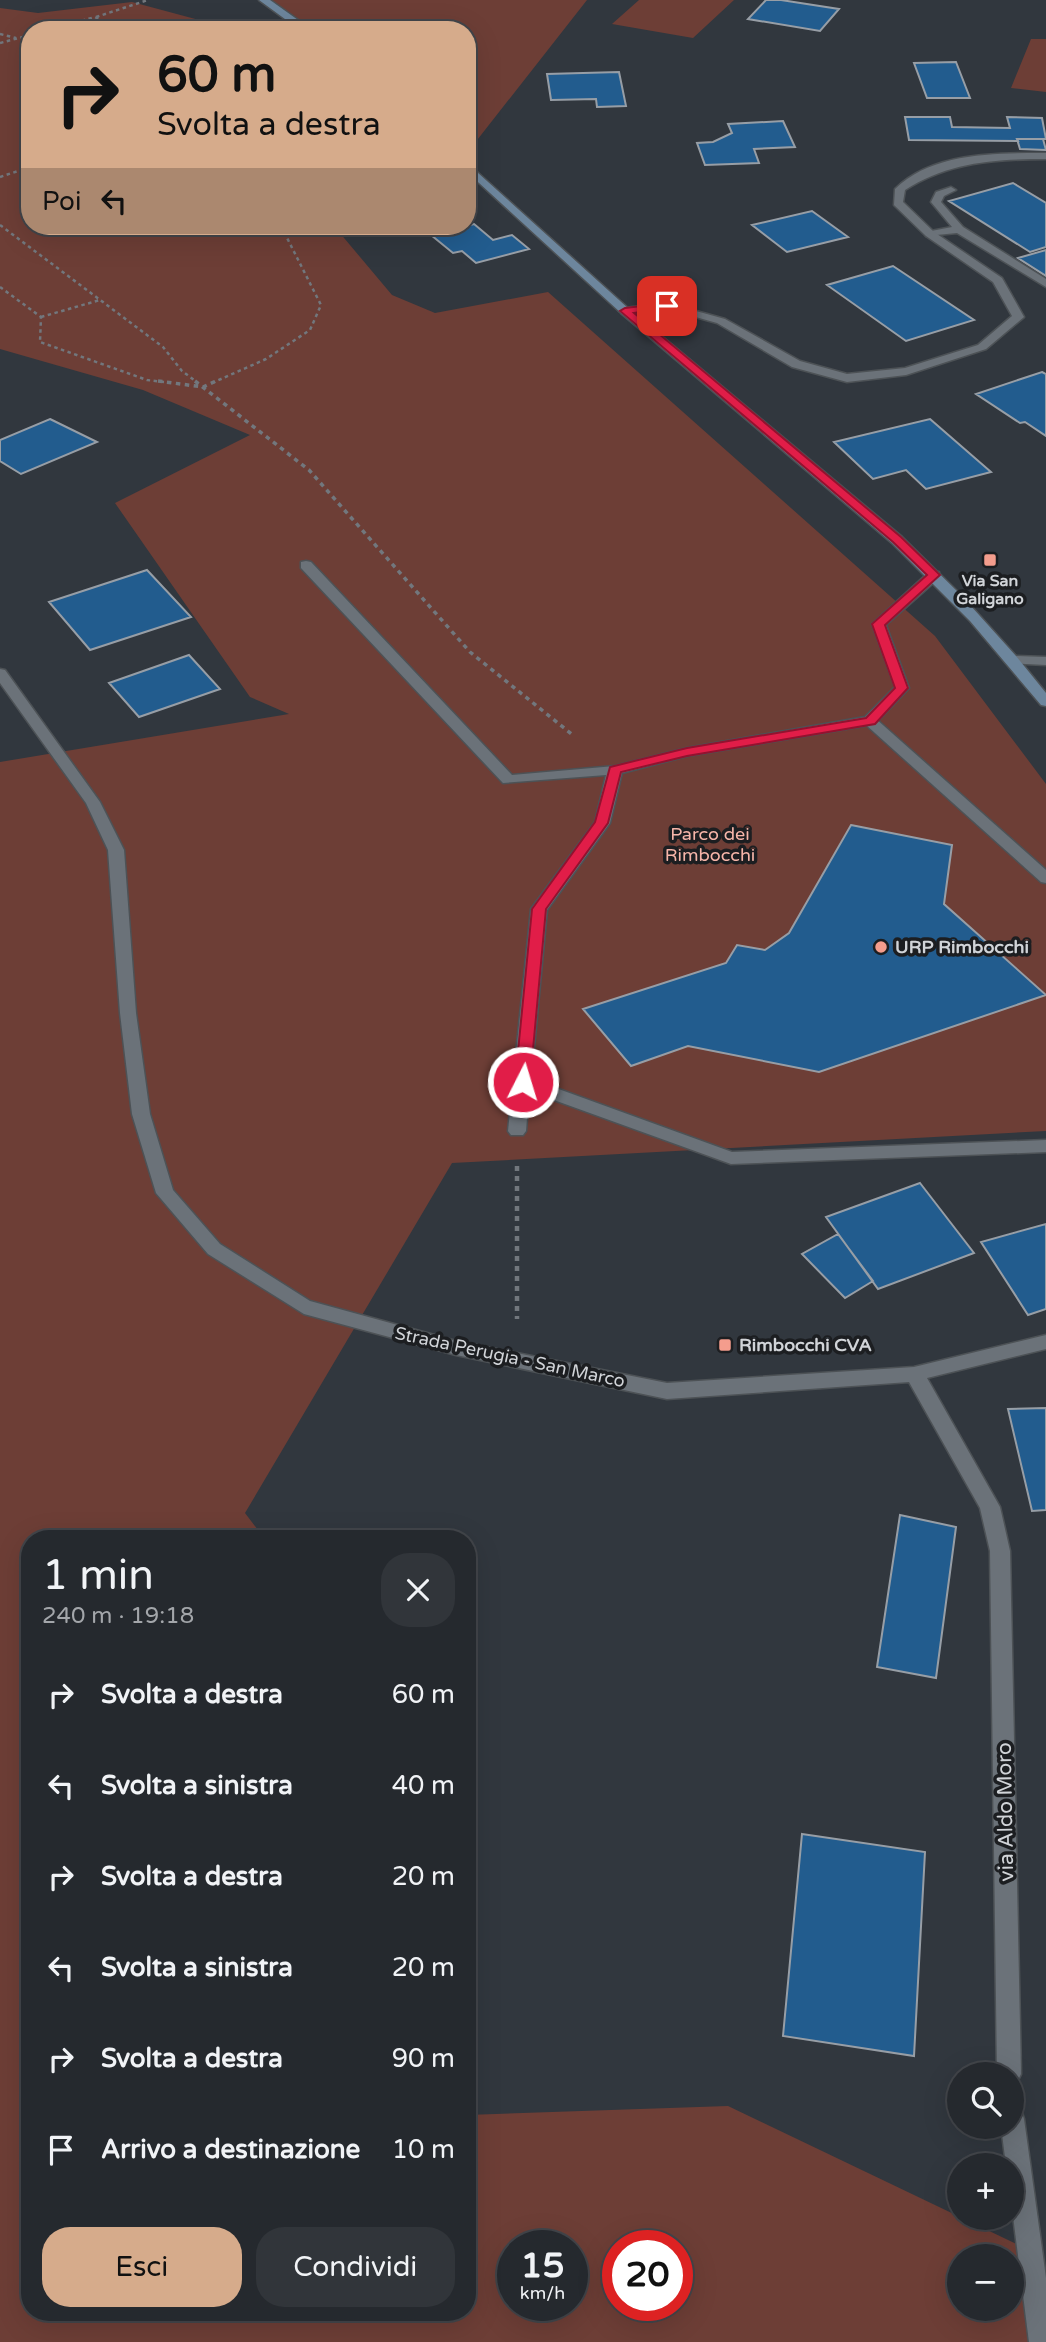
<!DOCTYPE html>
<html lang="it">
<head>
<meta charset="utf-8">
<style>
  :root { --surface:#25292e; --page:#31353a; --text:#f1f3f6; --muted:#a3a6aa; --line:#42454a; --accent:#d6ab8b }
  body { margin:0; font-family:"Varela Round",sans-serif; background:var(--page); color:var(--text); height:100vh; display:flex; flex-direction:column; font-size:26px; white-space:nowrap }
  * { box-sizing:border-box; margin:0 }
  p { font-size:23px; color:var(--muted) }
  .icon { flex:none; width:38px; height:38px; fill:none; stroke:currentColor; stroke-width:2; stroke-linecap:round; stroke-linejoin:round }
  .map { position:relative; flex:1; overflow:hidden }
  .details { position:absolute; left:21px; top:1530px; width:455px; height:791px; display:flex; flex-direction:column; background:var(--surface); border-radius:28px; box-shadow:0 7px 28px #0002,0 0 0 2px var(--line) }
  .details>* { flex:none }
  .banner { position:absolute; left:21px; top:21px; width:455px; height:214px; border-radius:28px; box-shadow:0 7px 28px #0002,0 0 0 2px var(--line); background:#d6ab8b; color:#111; overflow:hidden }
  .buttons { position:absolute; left:947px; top:2062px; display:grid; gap:14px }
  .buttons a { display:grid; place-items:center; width:77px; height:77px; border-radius:50%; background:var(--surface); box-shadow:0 7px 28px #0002,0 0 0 2px var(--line); font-size:35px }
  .speed { position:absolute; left:497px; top:2230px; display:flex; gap:14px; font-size:35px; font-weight:700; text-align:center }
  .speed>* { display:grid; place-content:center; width:91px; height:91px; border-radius:50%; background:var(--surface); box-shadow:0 7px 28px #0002,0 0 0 2px var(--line); line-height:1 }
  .speed small { font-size:18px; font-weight:400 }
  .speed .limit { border:10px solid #d22; background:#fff; color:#111 }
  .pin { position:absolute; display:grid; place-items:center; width:60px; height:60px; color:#fff; margin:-30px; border-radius:14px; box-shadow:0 4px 10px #0006 }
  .me { position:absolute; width:77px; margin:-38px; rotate:5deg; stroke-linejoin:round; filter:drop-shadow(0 0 5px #0008) }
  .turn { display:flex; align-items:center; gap:24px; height:147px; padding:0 21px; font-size:32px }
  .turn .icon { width:91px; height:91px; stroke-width:2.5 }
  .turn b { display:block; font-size:49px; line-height:60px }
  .then { display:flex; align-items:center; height:66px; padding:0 21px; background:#0003; gap:14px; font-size:26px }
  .round { display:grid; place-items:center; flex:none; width:74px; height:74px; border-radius:28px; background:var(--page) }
  .summary { display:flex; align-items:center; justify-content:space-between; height:119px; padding:0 21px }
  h1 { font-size:42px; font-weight:600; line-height:52px }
  .button { display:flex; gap:14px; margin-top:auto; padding:14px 21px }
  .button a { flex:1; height:80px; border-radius:28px; background:var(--accent); color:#111; font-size:28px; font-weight:600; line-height:80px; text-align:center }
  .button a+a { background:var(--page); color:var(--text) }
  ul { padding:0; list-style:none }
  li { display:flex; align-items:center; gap:21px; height:91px; padding:0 21px }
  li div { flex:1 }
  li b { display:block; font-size:26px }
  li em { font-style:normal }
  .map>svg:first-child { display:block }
  .green { fill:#6d3e36; fill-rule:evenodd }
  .building { fill:#225c8e; stroke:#979ea6; stroke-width:2 }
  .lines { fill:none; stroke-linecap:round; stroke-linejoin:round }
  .service-casing { stroke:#4d5256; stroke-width:3 }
  .pedestrian-casing { stroke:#4d5256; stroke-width:3 }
  .minor-casing { stroke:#4d5256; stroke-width:3 }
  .tertiary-casing { stroke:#4d5256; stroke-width:3 }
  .secondary-casing { stroke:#4d5256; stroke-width:3 }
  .path-far2 { stroke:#72777d; stroke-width:2.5; stroke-dasharray:3.5 3.5; stroke-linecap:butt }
  .path-far1 { stroke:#72777d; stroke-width:3.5; stroke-dasharray:4.5 4.5; stroke-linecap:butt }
  .path { stroke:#72777d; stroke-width:4.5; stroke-dasharray:5 5; stroke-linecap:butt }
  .service { fill:#6b7279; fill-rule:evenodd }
  .pedestrian { fill:#6b7279; fill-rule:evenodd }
  .minor { fill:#6b7279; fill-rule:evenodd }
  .tertiary { fill:#6b7279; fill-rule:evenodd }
  .secondary { fill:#6d869d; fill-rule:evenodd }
  .route { fill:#e11d48; stroke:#92132f; stroke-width:2 }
  .poi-dot { fill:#f49d8d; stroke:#1c1e21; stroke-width:2.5 }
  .labels { text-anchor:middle; stroke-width:7; stroke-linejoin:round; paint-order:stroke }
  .far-poi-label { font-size:16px; font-weight:bold; fill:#d1d4d8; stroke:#1c1e21 }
  .park-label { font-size:18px; fill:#f6b5a9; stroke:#1c1e21 }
  .poi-label { font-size:18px; font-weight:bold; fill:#d1d4d8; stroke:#1c1e21; text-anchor:start }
  .street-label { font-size:18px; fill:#d1d4d8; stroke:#1c1e21 }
  .near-street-label { font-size:21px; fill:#d1d4d8; stroke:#1c1e21 }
</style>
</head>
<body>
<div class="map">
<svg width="1046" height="2342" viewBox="0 0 1046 2342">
  <rect width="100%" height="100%" fill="#31373e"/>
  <!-- green -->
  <path class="green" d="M269,0H587L474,144L467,140V30H312Z
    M639,0H734L693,38L612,24Z
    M132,2L214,24L224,30H30V226H334L392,295L435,313L548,292L935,636L1046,784V1131L452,1163L245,1513L264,1538H30V2312H467V2115L728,2106L1029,2250L1042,2342H0V762L289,714L250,697L115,503L250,435L143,390L0,349V8L38,13ZM513,2245H572V2305H513ZM618,2245H677V2305H618ZM959,2256H1012V2308H959Z
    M1031,39H1046V92L1011,88Z"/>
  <!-- building -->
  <path class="building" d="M766,0H781L839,9L820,31L748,19Z
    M956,62L970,98H927L914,63Z
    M619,72L626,106L597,107L596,99L551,100L547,74Z
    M905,117H950L952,127L1010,128L1007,117L1042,118L1046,139H1017L1018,141L909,140Z
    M783,121L795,147L754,149L759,163L705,165L697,143L713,142L732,133L728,124Z
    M1017,139H1043L1046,150L1020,149Z
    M1013,183L1046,203V247L1030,252L949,201Z
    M812,211L848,237L787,252L752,225Z
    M474,224L493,240L512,235L529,249L476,263L462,251L453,253L431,235Z
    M1046,250V276L1018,258Z
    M893,266L974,320L906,341L827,285Z
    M1042,372L1046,374V436L1025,422L1020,423L976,394Z
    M50,419L97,442L21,474L0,461V440Z
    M930,419L991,472L926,489L906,470L873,479L834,442Z
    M147,570L191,617L90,650L49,602Z
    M189,655L220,689L139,717L109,683Z
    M851,825L952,845L944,904L1046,995L819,1072L688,1046L631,1066L583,1009L726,963L737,945L765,950L789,933Z
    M920,1183L974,1253L878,1289L826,1217Z
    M1046,1224V1309L1028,1315L981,1242Z
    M838,1234L873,1281L845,1298L802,1254Z
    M1046,1408V1510L1032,1511L1008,1409Z
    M900,1515L956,1527L936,1678L877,1667Z
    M802,1834L925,1852L914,2056L783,2036Z"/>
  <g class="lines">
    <defs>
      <path id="service" d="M951,187L956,190L944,196L941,202L963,227L1046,279V287L957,233L926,236V232L952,227L931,202L936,192Z
        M306,561L311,562L512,775L615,766L687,748L865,717L895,687L872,624L929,572H939V578L886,625L909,688L875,724L687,756L622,773L610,823L547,910L531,1079L732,1152L1046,1140V1152L731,1164L529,1091L526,1131L523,1135H511L508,1131L531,909L595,822L606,775L503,783L301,568V562Z"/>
      <path id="pedestrian" d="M870,717L875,718L1046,870V883L1041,882L865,724V718Z"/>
      <path id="minor" d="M1046,153V159C996,159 948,162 905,190L903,202L934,232L1002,278L1024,317L986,349L906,375L847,382L792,367L717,323L667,309L625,314L619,311L625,308L667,303L725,319L800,361L847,374L905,368L978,345L1012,316L993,282L926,236L894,205L895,189C932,152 997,153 1046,153Z
        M1013,656L1046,657V665L1008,663L1006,660Z"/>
      <path id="tertiary" d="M0,669L5,670L100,802L124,850L136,1013L150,1114L173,1190L220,1244L310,1301L456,1341L667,1383L914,1367L1046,1335V1349L927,1378L1000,1507L1010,1551L1021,2074L1017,2082L1012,2085V2074H997L990,1551L980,1508L909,1382L667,1399L456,1355L304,1314L208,1254L156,1193L132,1114L120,1013L108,850L86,803L0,683Z
        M1012,2107L1021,2110L1024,2119L1046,2278V2342H1029L1012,2208V2165H1006L1001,2126H1012Z"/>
      <path id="secondary" d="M259,0H270L312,30H300Z
        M467,163L629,309L902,537L961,595L1016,656L1046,693V706L1041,705L970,621L892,543L621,313L467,172Z"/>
    </defs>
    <!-- service casing -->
    <use href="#service" class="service-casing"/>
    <!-- pedestrian casing -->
    <use href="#pedestrian" class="pedestrian-casing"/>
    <!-- minor casing -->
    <use href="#minor" class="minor-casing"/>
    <!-- tertiary casing -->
    <use href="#tertiary" class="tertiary-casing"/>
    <!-- secondary casing -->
    <use href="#secondary" class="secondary-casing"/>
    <!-- path-far2 -->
    <path class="path-far2" d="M96,17L148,0
      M48,30L95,17L119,30
      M0,34L16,38
      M0,43L30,35
      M0,177L30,167
      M0,225L163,347L182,371L198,383
      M0,287L41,317L40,342L147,380L172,383
      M41,317L100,300
      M212,383L266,359L310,330L321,305L281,226"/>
    <!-- path-far1 -->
    <path class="path-far1" d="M158,381L203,387L216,381
      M195,381L309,470L470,652L574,736"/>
    <!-- path -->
    <path class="path" d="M517,1166V1319"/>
    <!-- service -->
    <use href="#service" class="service"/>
    <!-- pedestrian -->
    <use href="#pedestrian" class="pedestrian"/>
    <!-- minor -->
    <use href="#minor" class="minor"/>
    <!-- tertiary -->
    <use href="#tertiary" class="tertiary"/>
    <!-- secondary -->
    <use href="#secondary" class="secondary"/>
  </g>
  <!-- route -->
  <path class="route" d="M667,303L672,306L671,308L634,313L901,537L940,575L885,625L908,688L875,724L687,756L621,772L608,823L546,909L530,1082L523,1087L515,1082L532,909L595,822L610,767L687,748L866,718L895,688L872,624L927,575L893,542L620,311L625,308Z"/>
  <!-- markers -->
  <g class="poi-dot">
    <rect x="983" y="553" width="14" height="14" rx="3.5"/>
    <circle cx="881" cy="947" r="7"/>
    <rect x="718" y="1338" width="14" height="14" rx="3.5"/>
  </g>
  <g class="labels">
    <!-- far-poi labels -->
    <g class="far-poi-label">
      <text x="990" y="586">Via San<tspan x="990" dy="18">Galigano</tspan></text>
    </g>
    <!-- park labels -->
    <g class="park-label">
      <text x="710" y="840">Parco dei<tspan x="710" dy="21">Rimbocchi</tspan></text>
    </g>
    <!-- poi labels -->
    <g class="poi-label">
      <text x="895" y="953">URP Rimbocchi</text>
      <text x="739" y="1351">Rimbocchi CVA</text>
    </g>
    <!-- street labels -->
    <g class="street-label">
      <text transform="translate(510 1357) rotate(12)" y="6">Strada Perugia - San Marco</text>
    </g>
    <!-- near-street labels -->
    <g class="near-street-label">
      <text transform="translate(1005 1812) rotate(-91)" y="7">via Aldo Moro</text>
    </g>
  </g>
</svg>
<div class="buttons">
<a><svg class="icon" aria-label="search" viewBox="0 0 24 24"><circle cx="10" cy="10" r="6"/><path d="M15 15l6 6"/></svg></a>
<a>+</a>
<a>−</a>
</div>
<div class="speed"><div>15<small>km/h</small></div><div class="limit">20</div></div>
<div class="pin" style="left:667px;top:306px;background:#d93025"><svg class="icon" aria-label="arrive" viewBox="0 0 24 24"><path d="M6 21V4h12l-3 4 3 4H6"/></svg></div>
<svg class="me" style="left:523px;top:1082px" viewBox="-20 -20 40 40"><circle r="17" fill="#e11d48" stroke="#fff" stroke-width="3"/><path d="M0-11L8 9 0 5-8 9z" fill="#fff"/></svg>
<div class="banner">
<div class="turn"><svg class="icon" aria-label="right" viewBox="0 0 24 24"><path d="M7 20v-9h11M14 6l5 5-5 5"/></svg><div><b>60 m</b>Svolta a destra</div></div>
<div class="then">Poi<svg class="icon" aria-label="left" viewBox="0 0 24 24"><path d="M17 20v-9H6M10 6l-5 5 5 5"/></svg></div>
</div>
<section class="details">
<div class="summary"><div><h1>1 min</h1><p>240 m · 19:18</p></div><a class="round"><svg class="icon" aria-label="close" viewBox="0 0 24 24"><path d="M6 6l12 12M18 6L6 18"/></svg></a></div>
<ul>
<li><svg class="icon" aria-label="right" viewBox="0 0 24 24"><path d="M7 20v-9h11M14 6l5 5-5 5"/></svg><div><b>Svolta a destra</b></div><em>60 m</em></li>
<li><svg class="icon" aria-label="left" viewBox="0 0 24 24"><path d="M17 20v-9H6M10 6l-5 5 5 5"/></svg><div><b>Svolta a sinistra</b></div><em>40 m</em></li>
<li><svg class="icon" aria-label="right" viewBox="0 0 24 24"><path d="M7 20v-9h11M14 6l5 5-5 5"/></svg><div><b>Svolta a destra</b></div><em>20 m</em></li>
<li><svg class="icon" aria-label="left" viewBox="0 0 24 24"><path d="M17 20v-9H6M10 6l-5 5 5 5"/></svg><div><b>Svolta a sinistra</b></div><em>20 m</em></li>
<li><svg class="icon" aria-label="right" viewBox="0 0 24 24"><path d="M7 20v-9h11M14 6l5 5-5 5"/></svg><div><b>Svolta a destra</b></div><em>90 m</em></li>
<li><svg class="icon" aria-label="arrive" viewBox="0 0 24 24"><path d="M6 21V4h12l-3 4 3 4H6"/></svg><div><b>Arrivo a destinazione</b></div><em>10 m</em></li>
</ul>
<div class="button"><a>Esci</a><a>Condividi</a></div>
</section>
</div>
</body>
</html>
